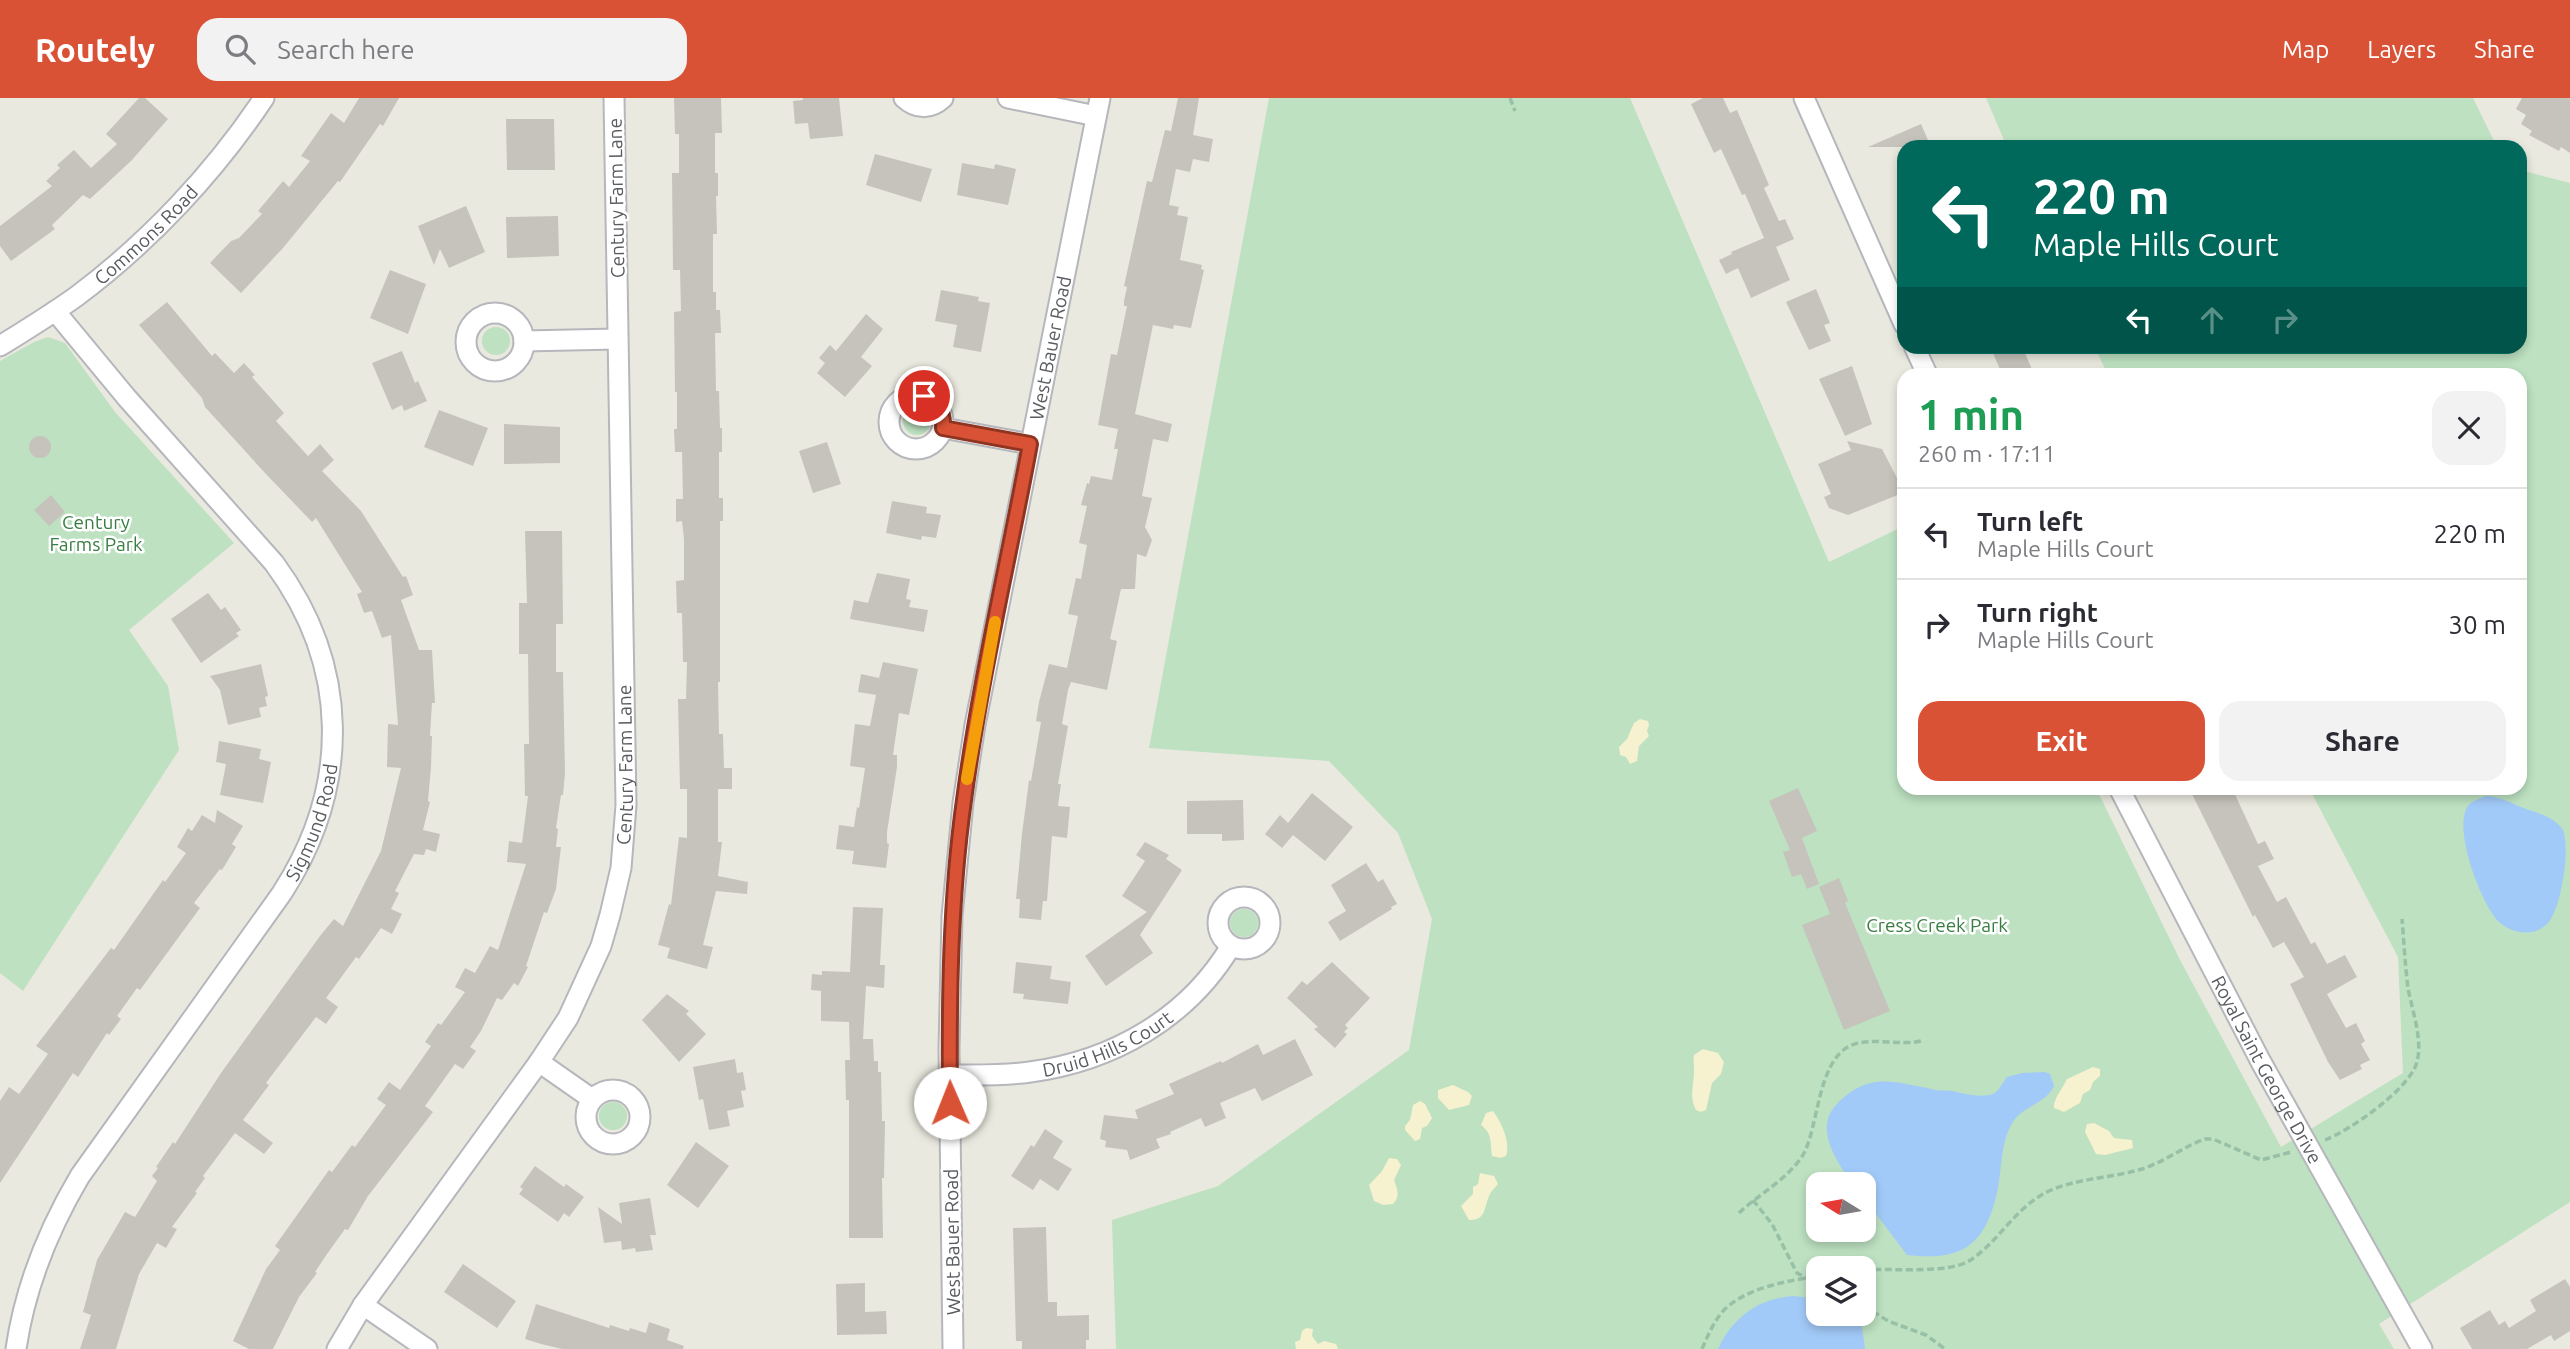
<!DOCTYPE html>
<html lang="en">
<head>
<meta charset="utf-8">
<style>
  :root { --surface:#fff; --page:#f2f2f3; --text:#2b2b33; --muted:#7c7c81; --line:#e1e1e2; --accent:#da5235 }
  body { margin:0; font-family:Ubuntu,sans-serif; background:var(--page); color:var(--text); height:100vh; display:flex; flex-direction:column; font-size:26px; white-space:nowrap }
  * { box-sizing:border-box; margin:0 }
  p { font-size:23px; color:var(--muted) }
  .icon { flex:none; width:38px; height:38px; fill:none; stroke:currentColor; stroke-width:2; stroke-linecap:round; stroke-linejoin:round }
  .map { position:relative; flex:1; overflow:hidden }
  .sheet { position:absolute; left:1897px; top:270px; width:630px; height:427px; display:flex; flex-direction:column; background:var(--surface); border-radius:21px; box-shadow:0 4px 10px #0003 }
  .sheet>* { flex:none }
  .top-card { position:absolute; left:1897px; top:42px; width:630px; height:214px; border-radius:21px; box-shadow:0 4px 10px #0003; background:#00695c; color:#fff; overflow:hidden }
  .needle { width:46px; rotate:281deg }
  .tools { position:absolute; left:1806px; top:1074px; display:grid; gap:14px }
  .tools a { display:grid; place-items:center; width:70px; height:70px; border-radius:14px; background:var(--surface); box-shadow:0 4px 10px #0003; font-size:35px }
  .pin { position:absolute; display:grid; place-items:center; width:60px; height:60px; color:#fff; margin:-30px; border:4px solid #fff; border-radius:50%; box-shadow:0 2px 7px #0007 }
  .me { position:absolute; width:77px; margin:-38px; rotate:359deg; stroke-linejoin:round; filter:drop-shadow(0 0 5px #0008) }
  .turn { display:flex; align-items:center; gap:24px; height:147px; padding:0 21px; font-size:32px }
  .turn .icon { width:91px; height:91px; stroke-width:2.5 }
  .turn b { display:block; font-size:49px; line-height:60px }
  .lanes { display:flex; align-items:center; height:66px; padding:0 21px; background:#0003; justify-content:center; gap:35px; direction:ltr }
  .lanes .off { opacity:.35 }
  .round { display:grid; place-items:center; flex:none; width:74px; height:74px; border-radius:21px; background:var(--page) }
  .summary { display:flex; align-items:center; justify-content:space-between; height:119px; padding:0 21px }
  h1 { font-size:42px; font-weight:700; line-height:52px; color:#1e9e55 }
  .button { display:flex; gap:14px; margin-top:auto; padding:14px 21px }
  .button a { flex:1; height:80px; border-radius:21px; background:var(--accent); color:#fff; font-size:28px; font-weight:700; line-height:80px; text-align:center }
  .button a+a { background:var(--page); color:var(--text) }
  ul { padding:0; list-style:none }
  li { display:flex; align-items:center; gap:21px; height:91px; padding:0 21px; border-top:2px solid var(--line) }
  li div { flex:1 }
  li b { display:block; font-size:26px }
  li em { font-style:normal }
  header { display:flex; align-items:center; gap:42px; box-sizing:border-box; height:98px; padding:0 35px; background:var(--accent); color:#fff }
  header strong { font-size:33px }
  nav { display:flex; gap:38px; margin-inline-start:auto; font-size:24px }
  .search { width:490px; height:63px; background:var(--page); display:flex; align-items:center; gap:18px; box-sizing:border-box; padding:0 24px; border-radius:21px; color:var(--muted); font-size:26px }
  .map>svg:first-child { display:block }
  .green { fill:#bde1c1; fill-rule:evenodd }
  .sand { fill:#f6f1cf }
  .water { fill:#a2caf8 }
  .building { fill:#c6c3bc }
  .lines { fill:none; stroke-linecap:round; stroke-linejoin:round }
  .street-casing { stroke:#b5b7bc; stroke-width:23 }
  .path { stroke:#97c0a7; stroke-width:3.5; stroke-dasharray:7 3.5; stroke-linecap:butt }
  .street { stroke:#fff; stroke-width:19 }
  .route-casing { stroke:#8e3522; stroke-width:18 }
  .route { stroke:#da5235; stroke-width:12 }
  .slow { stroke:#f59e0b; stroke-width:12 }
  .labels { text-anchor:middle; stroke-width:5; stroke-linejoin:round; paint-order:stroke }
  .street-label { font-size:19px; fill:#585b5f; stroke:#fff }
  .park-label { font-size:19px; fill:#397d43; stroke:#fff }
</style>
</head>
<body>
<header>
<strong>Routely</strong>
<div class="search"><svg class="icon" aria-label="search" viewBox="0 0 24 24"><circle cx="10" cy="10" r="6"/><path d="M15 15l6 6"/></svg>Search here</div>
<nav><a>Map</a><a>Layers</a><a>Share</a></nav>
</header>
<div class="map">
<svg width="2570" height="1251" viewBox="0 0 2570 1251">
  <rect width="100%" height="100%" fill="#eae9df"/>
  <!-- green -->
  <path class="green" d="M1269,0H1630L1829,464L1904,428V690H2096L2180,862L2281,1049L2403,975L2398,859L2309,690H2520V276H2107L2095,249L2520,248V72L2570,85V1104L2379,1226L2394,1251H1116L1112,1122L1218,1088L1409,952L1432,821L1398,735L1329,663L1149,650ZM1818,1087H1864V1132H1818ZM1818,1171H1864V1216H1818Z
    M1986,0H2473L2497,49H2007Z
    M482 243a14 14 0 1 1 28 0a14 14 0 1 1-28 0Z
    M48,239L65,245L115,314L234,445L129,532L168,588L179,652L23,893L0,875V263L34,244Z
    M903 323a14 14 0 1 1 28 0a14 14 0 1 1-28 0Z
    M1230 825a14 14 0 1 1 28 0a14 14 0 1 1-28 0Z
    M599 1018a14 14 0 1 1 28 0a14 14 0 1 1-28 0Z"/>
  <!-- sand -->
  <path class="sand" d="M1640,621L1648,623L1649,627L1647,633L1649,638L1639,648L1637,663L1630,666L1626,659L1620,657L1619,649L1627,641L1634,625Z
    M1703,951L1718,955L1724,964L1721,976L1712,985L1706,1012L1701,1014L1696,1012C1688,998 1695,984 1694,969C1694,965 1693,961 1694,957Z
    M2093,969L2100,971V978L2093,984L2090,992L2083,996L2080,1005L2064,1014L2054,1010C2053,1001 2063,990 2067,981Z
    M1453,987L1468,994L1472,998L1469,1007L1449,1012L1438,1000V992Z
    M1420,1003L1425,1006L1432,1020L1427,1028L1422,1030L1420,1041L1415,1043L1405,1032V1028L1410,1022L1413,1007Z
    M1493,1013C1501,1023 1511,1045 1506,1058L1501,1060L1492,1058C1490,1045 1493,1036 1481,1027L1486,1015Z
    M2094,1025L2109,1033L2114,1040L2132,1042L2133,1050L2105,1057L2096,1056L2085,1034L2087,1026Z
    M1389,1060L1397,1061L1401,1067L1394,1082C1397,1091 1401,1098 1393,1106L1383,1107L1374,1103L1369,1087L1382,1073Z
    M1480,1075L1494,1078L1498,1086C1495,1090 1492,1092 1490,1096C1484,1107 1487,1123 1469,1122L1461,1108L1473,1096V1089L1478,1086Z
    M1306,1230L1313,1231L1312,1238L1318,1246L1324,1243L1336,1246L1338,1251H1296L1295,1244L1300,1242L1302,1233Z"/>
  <!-- water -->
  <path class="water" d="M2486,698C2500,699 2509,704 2521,709C2536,715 2554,718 2563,732C2570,751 2562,801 2552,819C2541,840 2513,838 2498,823C2481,805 2452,730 2468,708C2473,702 2479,701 2486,698Z
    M2045,974L2050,976L2054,988C2045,1007 2021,1008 2011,1027C2000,1048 2002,1073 1997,1095C1984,1150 1960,1163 1907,1157L1864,1100V1087H1853C1837,1064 1813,1030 1837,1006C1870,972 1897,985 1936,992C1942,993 1947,992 1952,993C1966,996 1976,999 1989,997C1999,996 2001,986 2007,979L2022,975Z
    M1794,1198L1818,1201V1216H1852L1862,1228L1865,1251H1718C1733,1219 1759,1200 1794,1198Z"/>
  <!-- building -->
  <path class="building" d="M139,0H145L168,21L131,63L90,101L83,97L52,127L55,131L11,163L0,148V128L52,88L46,83L60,70L57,67L74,52L91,70L117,46L106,36Z
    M359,0H399L383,28L380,26L340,84L338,83L283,150L241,195L210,165L231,143L239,140L262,116L258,113L283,83L289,89L310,63L301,58L331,15L344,25Z
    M674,0H721L722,35H715V75H718V98H716L717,136H713V194H716V212H720L721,235H715L716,293H719L720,330H722V354H719V400H723V423H720V584H718L719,636H723L724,670H732V691H718V744H722L718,778L748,784L747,796L716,793L703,847L713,849L707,871L667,860L670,850L658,847L669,806L671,807L679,739L687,740V691H680L678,601H686L687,564H683L682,515H677L676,483L684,482V441L682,423L676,424V401H683L682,354H675L674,331H677V294H675L674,214L681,213L680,172H673L672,75H679V36H675Z
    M803,0H839L843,38L810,41L808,25L795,26L793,3L803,2Z
    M1178,0H1199L1193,37L1213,41L1209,64L1193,61L1190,74L1176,71L1169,107L1179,109L1177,117L1188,119L1180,162L1202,167L1201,171L1204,172L1191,230L1174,227L1173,231L1153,227L1135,316L1172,326L1168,344L1153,341L1142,398L1152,400L1145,429L1152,442L1146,459L1137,456L1135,491H1121L1110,541L1117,543L1107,592L1071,584L1068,592L1062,626L1068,628L1058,686H1061L1058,708L1070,709L1067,740L1052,738L1047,803H1043L1041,822L1019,820L1020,801H1016L1022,736L1029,682L1031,683L1041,624L1036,623L1039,604L1049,566L1067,570L1078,518L1068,516L1076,480L1081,481L1087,447L1079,445L1087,408L1081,407L1087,385L1089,386L1091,378L1112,382L1118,351H1114L1118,331L1098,327L1111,256L1117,257L1127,208H1124V203L1127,189L1124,188L1147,83L1152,84L1165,32L1171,33Z
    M1703,0H1723L1730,15L1737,12L1769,87L1764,90L1779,123L1785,121L1794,141L1776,149L1790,182L1751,200L1738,170L1726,176L1719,162L1732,156L1731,154L1764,140L1745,96L1742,97L1721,51L1714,55L1691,6Z
    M2522,0H2570V55L2561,49L2559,53L2529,37L2532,33L2521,26L2526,17L2516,11Z
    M506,21H554L555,72H507Z
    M1921,26L1931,49H1868Z
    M875,56L932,71L921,104L866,87Z
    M962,65L994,71L995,66L1016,71L1008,107L957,97Z
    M466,108L485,154L449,170L440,151L434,167L418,128Z
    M558,118L559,158L507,160L506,119Z
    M390,172L426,186L408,236L370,220Z
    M1816,191L1830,225L1824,227L1831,243L1809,252L1786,204Z
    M941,192L979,199L978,203L990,205L981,254L953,249L957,227L935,223Z
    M167,204L212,258L215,255L234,275L244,265L255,277L252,279L284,315L276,323L308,358L320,346L334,362L322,373L361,413L403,479L406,478L413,497L401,502L419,552H432L435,605H432L430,638H432L431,669L428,703L430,704L423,732L440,736L436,754L426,751L424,757L414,756L395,793L399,795L391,811L402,816L392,836L381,830L359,861L356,859L326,900L338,909L326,926L316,919L266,985L269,987L243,1022L273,1045L264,1056L235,1035L203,1078L205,1080L195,1094L197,1095L172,1129L177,1131L166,1150L157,1145L139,1176L116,1251H80L91,1217L83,1214L97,1162L125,1114L135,1119L157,1083L152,1078L158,1070L156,1069L173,1044L175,1046L221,975L320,838L334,821L343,828L381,753L401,670L387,669L388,626L398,627L391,537L382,540L372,513L364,515L357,496L362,494L316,420L312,424L265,375L205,309L202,300L139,227Z
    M866,216L883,231L861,259L872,268L845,299L817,275L825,265L819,260L830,247L836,253Z
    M1990,248H2022L2034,276H2002Z
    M402,253L415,285L418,283L427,303L404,313L402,307L392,312L372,265Z
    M1852,268L1872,326L1845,338L1819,281Z
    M439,312L488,330L473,368L424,349Z
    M504,326L560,329V365L504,366Z
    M29 349a11 11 0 1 1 22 0a11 11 0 1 1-22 0Z
    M1847,343L1882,351L1897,380L1904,377L1900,396L1848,417L1829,410L1824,399L1831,396L1818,366L1851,352Z
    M827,344L841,386L813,395L799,353Z
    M51,397L65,414L49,428L34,412Z
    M892,403L927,409L926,415L941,417L936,440L922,438L921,442L886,435Z
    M525,433H562L563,526H556V574H563L565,675L563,697H561L556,730L558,731L556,749H561L556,791L547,815L544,814L526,868L528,869L518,888L514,885L502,902L497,900L481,933L470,949L476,953L463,971L455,966L425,1008L433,1014L368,1098L348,1132L345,1131L327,1156L315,1174L317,1175L299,1199L273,1251H249L233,1243L266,1171L280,1152L275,1148L329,1072L332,1074L352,1047L355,1049L386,1007L377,1001L389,984L400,992L431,948L425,944L438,925L441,927L465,894L455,889L465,870L475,875L490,848L498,852L526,766L507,764L509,743L522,745L528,698H525L524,646H529L528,556H519V505H527Z
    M877,475L910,481L906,501L911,502L909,509L928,512L924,534L850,521L854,502L868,505Z
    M208,495L221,512L225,509L241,532L236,535L239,538L201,565L171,521Z
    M883,564L918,571L909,617L899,615L893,657H897V669L887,734V745L889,746L886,770L852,766L854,753L836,751L839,727L854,729L857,709L859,710L865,670L850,668L855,626L870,628L876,597L858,594L861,576L879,580Z
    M261,566L268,598L265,599L267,608L259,610L261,619L228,627L220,592L210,578Z
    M219,643L261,651L259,661L271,664L263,705L220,697L226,666L216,664Z
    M1798,690L1817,733L1802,740L1819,786L1807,791L1801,776L1792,779L1783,754L1790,752L1769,703Z
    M2189,690H2232L2258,746L2265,743L2274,761L2258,768L2277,804L2286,799L2311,846L2315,844L2327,866L2345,857L2357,879L2327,896L2346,930L2356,925L2365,943L2361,946L2370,962L2360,967L2362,971L2340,982L2328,964L2290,886L2304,879L2284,844L2273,850L2255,817L2253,819Z
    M1312,695L1353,729L1325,763L1293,737L1282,750L1265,736L1280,717L1288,725Z
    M1243,702L1244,742L1222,743V736H1187V703Z
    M217,712L243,728L232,746L236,749L222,772L220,771L194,805L200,810L140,892L137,890L117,918L121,921L109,937L107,935L78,979L73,975L0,1085V1003L9,989L19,996L48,956L36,948L111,850L114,852L163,782L165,784L186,755L177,749L188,730L192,733L202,717L215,725Z
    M1145,744L1169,757L1166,761L1182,772L1140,837L1153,855L1106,888L1085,858L1147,814L1122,798L1145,763L1136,757Z
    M1366,765L1378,784L1383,781L1397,806L1391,809L1392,811L1340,843L1328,824L1346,813L1331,787Z
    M1839,780L1848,803L1845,805L1890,913L1844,932L1802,827L1830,816L1819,789Z
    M853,809L883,810L880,867H885L884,890L866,888L863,941H873L874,963H878V974H881L882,1023H885L884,1080H882L883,1140H849V1002H846L845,962H850L849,924L821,923V893L811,892L812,876L822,877V873L850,874Z
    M1016,864L1052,868L1050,881L1071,884L1068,906L1023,901L1024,896L1013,895Z
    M1332,864L1370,900L1345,927L1348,930L1344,934L1347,936L1335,950L1314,931L1318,929L1287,900L1302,883L1307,887Z
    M667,896L689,913L686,916L706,936L679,964L642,922Z
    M1295,941L1313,977L1262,1003L1255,990L1220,1005L1226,1020L1205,1029L1201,1020L1170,1034L1171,1036L1156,1041L1160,1050L1130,1062L1127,1052L1105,1049L1106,1043L1100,1041L1104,1017L1138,1021L1135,1012L1174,996L1169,986L1221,963L1222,965L1258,946L1263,957Z
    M735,961L737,975L743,974L746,992L741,993L744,1009L727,1013L730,1028L709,1032L703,1001L699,1002L693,969Z
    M1045,1031L1063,1043L1053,1060L1072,1071L1058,1093L1040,1081L1033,1092L1011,1078L1031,1047L1034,1049Z
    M696,1044L729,1068L698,1110L667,1087Z
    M535,1068L564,1089L566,1086L584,1099L569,1119L564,1115L558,1124L519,1096L523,1091L520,1089Z
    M650,1100L656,1137H650L653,1152L636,1154L635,1150L622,1152L621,1143L604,1145L598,1109L622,1126L619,1105Z
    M1046,1129L1048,1204H1057V1218L1089,1217V1242H1086V1251H1022V1243H1016L1013,1130Z
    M463,1166L516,1203L497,1230L444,1194Z
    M2565,1181L2570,1189V1233L2554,1243L2551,1237L2527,1251H2472L2460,1230L2490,1212L2499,1227L2505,1223L2509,1230L2536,1213L2530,1202Z
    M865,1185V1214L886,1213L887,1236L837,1237L836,1186Z
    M536,1206L609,1230L610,1227L629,1233L630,1230L646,1235L649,1224L670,1231L667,1242L684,1248L683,1251H562L541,1246L525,1241Z"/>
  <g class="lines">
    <defs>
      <g id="street">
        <path d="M904,0C916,11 930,12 943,0"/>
        <path d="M1008,0L1096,18"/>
        <path d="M1804,0L1904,226"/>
        <circle cx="495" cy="244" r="29"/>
        <path d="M524,243L617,241"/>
        <path id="s1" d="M0,248C26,232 52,216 77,198C149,144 214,75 264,0"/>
        <path d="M1914,248L1927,276"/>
        <circle cx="916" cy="324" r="27"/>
        <path d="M943,330L1030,346"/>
        <path id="s2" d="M2119,690L2261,964L2422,1251"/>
        <circle cx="1244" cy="825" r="26"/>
        <path d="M539,964L592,1001"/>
        <path id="s3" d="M950,977C976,977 1003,978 1030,974C1113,963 1188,920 1231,848"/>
        <circle cx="613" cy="1019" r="27"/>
        <path d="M363,1207L427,1251"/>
        <path id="s4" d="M16,1251C25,1189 48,1132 80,1078L282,795C351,688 350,568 274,465L127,300L55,213"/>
        <path id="s5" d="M337,1251L363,1207L539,964L568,920L601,848L610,817L621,770L626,707L614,0"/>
        <path id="s6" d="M953,1251L949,951L952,818L963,705L975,627L1100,0"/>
      </g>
    </defs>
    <!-- street casing -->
    <use href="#street" class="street-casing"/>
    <!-- path -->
    <path class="path" d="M1510,0L1515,13
      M2325,1042C2350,1032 2409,992 2417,964C2423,941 2412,913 2408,890C2405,867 2404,844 2402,821
      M1753,1102L1772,1126L1797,1175L1818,1186
      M1739,1115C1759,1096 1788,1081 1803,1057C1819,1029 1817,961 1852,947C1873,939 1899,948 1921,943
      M1864,1172C1891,1170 1947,1176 1969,1163C1999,1144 2015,1109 2049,1093C2078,1080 2112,1080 2142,1071C2164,1064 2183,1049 2205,1041H2213L2261,1062L2291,1054
      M1864,1208L1888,1223L1926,1237L1945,1251
      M1702,1251C1708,1237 1714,1223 1724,1212C1747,1189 1788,1183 1818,1178"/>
    <!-- street -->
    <use href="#street" class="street"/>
  </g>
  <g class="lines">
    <defs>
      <path id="route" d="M924,298C938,304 944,315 943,330L1030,346C1008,465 980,582 964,702C950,802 949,904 950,1005"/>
    </defs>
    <!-- route casing -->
    <use href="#route" class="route-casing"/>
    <!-- route -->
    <use href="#route" class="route"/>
    <!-- slow -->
    <path class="slow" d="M967,681L995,524"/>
  </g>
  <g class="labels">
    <!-- street labels -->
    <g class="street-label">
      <text transform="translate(616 100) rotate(-91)" y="7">Century Farm Lane</text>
      <text dy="7" stroke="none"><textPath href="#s1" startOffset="184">Commons Road</textPath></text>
      <text dy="7" stroke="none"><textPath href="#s6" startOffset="1010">West Bauer Road</textPath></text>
      <text dy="7" stroke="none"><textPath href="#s5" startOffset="667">Century Farm Lane</textPath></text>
      <text dy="7" stroke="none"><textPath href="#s4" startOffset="611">Sigmund Road</textPath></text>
      <text dy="7" stroke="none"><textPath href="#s3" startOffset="163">Druid Hills Court</textPath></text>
      <text dy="7" stroke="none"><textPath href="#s2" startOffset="318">Royal Saint George Drive</textPath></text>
      <text transform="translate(952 1144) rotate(-91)" y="7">West Bauer Road</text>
    </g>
    <!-- park labels -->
    <g class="park-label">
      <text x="96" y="431">Century<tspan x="96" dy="22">Farms Park</tspan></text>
      <text x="1937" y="834">Cress Creek Park</text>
    </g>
  </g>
</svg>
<div class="tools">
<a><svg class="needle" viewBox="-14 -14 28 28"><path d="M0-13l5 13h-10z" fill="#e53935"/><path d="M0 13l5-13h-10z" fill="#7c7c81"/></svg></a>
<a><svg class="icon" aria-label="layers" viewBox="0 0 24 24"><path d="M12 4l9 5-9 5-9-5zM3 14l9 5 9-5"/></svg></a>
</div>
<div class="pin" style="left:924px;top:298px;background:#d93025"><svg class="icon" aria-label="arrive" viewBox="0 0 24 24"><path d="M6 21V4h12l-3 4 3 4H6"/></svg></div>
<svg class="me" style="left:950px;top:1005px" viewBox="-20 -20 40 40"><circle r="19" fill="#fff"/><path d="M0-13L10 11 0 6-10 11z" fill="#da5235"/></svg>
<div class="top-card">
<div class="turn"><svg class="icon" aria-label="left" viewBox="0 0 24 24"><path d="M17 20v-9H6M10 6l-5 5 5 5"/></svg><div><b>220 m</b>Maple Hills Court</div></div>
<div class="lanes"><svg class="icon" aria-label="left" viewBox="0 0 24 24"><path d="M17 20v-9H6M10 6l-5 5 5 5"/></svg><svg class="icon off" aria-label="ahead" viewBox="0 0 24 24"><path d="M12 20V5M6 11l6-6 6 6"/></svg><svg class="icon off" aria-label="right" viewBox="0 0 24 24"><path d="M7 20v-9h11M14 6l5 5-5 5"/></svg></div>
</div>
<section class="sheet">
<div class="summary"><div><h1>1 min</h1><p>260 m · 17:11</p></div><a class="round"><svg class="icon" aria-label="close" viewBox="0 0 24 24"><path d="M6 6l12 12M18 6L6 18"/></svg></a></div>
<ul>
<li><svg class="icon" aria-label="left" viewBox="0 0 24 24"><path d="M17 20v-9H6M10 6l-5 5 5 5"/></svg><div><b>Turn left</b><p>Maple Hills Court</p></div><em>220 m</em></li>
<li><svg class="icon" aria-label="right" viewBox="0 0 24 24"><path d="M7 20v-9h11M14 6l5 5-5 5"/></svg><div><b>Turn right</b><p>Maple Hills Court</p></div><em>30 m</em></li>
</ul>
<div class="button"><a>Exit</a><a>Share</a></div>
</section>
</div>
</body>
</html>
